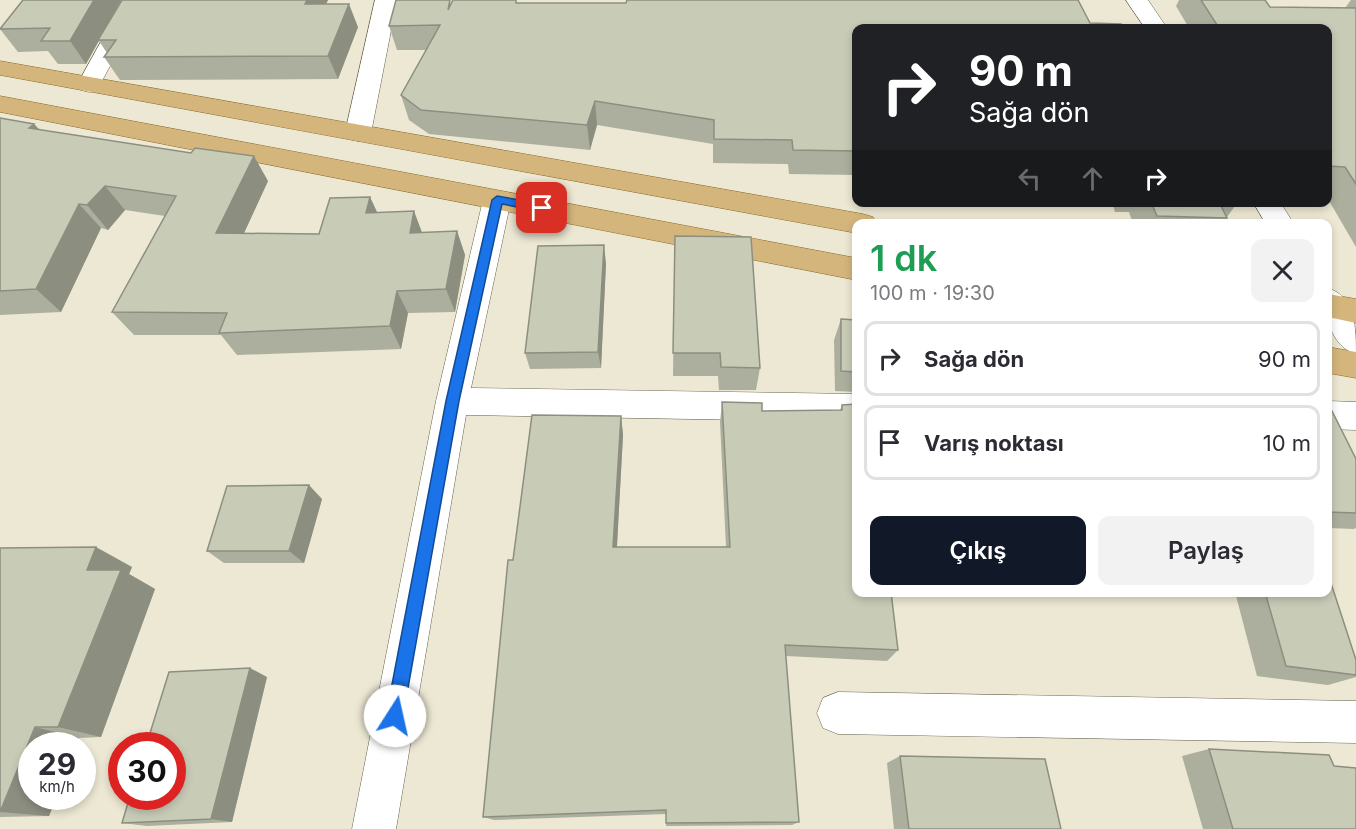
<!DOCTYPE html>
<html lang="tr">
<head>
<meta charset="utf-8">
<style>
  :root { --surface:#fff; --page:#f2f2f3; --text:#2b2b33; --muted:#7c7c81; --line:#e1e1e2; --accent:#111827 }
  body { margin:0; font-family:Inter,sans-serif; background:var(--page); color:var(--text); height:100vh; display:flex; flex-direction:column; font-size:22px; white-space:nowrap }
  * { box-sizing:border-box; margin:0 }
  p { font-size:20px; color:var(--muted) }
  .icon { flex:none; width:33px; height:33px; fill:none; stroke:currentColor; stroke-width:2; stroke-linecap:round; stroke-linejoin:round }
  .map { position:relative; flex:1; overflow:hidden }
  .sheet { position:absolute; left:852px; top:219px; width:480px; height:378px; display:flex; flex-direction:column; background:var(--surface); border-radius:12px; box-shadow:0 3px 9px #0003 }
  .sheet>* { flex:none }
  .hud { position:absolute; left:852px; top:24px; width:480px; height:183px; border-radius:12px; box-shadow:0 3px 9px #0003; background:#202124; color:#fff; overflow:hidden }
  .speed { position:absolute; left:18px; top:732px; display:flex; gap:12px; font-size:30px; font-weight:700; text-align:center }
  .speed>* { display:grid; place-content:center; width:78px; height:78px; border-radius:50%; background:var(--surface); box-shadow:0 3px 9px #0003; line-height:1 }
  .speed small { font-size:15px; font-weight:400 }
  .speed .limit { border:9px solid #d22; background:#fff; color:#111 }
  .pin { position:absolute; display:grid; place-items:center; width:51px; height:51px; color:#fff; margin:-26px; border-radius:12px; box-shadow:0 3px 9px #0006 }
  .me { position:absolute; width:66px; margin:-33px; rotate:10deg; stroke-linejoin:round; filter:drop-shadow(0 0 4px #0008) }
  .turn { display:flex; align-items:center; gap:21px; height:126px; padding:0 18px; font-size:27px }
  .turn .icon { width:78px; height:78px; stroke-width:2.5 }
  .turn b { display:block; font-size:42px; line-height:51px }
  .lanes { display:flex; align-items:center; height:57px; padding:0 18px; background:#0003; justify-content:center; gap:30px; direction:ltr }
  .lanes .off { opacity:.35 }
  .round { display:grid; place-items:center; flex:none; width:63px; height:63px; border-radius:12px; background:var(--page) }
  .overview { display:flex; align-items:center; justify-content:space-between; height:102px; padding:0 18px }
  h1 { font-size:36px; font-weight:600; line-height:45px; color:#1e9e55 }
  .cta { display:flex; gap:12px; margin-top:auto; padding:12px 18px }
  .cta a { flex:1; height:69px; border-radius:12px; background:var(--accent); color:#fff; font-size:24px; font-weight:600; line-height:69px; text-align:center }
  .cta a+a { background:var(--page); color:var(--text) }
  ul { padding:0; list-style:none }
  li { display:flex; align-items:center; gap:18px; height:75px; margin:0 12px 9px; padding:0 6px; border:3px solid var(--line); border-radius:12px }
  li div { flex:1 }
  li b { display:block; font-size:22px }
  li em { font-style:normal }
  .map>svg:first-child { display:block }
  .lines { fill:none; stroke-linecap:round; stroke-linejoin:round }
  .minor-casing { stroke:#66624f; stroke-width:1 }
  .major-casing { stroke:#896826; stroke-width:1 }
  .minor { fill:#fff; fill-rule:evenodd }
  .major { fill:#d4b67c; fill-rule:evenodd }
  .wall { fill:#acaf9d }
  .shaded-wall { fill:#8c8f80 }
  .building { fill:#c8ccb7; stroke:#8c8f80; stroke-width:1.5 }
  .route { fill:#1a73e8; stroke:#114b97; stroke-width:1.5 }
</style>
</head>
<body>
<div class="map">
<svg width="1356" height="829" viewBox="0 0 1356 829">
  <rect width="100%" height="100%" fill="#ede8d3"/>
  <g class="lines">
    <defs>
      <path id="minor" d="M124,0H146L97,90L89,92L81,90L77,85Z
        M375,0H397L371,133L367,139L358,141L349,139L345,133Z
        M1126,0H1148L1167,28H1145Z
        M497,191L507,193L511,200L471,388L856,394V422L466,415L396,829H352L436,401L483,200L487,193Z
        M1253,202H1280L1294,224H1266Z
        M1328,288C1356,297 1356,329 1356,354C1328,345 1325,312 1328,288Z
        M1328,401L1356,402V430L1328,429Z
        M838,692L1356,701V743L838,734L823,728L817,713L823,698Z"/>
      <path id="major" d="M0,61L863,214L873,217L877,224H856V233L0,75Z
        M0,96L856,258V280L0,112Z
        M1328,294L1356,299V323L1328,317Z
        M1328,347L1356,352V378L1328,373Z"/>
    </defs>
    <!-- minor casing -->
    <use href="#minor" class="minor-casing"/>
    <!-- major casing -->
    <use href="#major" class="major-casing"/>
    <!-- minor -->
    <use href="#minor" class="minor"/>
    <!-- major -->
    <use href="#major" class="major"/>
  </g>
  <!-- wall -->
  <path class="wall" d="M122,0H328L326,4L358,27L338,79L120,80L104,57L107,53L99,41L86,64H58L48,51L18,52L0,29Z
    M1179,0H1265L1270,7L1345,8L1351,0H1356V247L1328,199V28H1189L1176,6Z
    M519,3H626L856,28V175L789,174L788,164L713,163V144L597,125L590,150L429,134L409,120L401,95L426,50H397L389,26Z
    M0,118L34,124L40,130L268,181L244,233L319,234L370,197L377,212L422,233L457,231L465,255L455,312L408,313L401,349L237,355L221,335H134L112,312L165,216L125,210L108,230L101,228L61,312L0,315Z
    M1112,202H1238L1227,217V218L1223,224H1133L1129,212H1115Z
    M675,236L760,368L756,390H719L718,376H673Z
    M606,263L601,368L530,369L525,353Z
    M841,319L856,320V392L835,391L834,340Z
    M722,402L762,411L840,410L842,405L898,650L887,661L786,656L799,822L792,825L666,826V814L494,820L483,817L513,560L621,416L623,435L617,547H726L720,422Z
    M1328,403L1356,459V528L1354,529L1328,528Z
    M322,499L304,563H224L207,551Z
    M0,548L132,567L129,574L155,589L101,737L79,738L32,796H57L49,816L0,817Z
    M1235,592H1328L1356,660V677L1328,685L1257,676Z
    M267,677L232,822L147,826L122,823Z
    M1209,749L1356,829H1203L1182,756Z
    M900,756L1061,829H894L887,763Z"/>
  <!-- shaded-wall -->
  <path class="shaded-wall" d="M94,0H121L86,64L70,41Z
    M307,0H328L315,27L305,4Z
    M349,4L358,27L338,79L328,56Z
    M595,101L597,125L590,150L587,125Z
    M34,124L56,149L29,128Z
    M254,156L268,181L233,257L216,233Z
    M105,186L125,210L108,230L87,205Z
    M370,197L381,221L366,213Z
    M79,204L101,228L61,312L36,289Z
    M414,211L423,235L410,233Z
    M457,231L465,255L455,312L446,289Z
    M604,245L606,263L601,368L598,352Z
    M397,291L408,313L401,349L390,326Z
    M621,416L623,435L616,562L613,547Z
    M309,485L322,499L304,563L289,551Z
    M96,547L132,567L129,574L155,589L101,737L58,727L87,570Z
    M250,668L267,677L232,822L211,819Z
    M35,727L79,738L76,746H32V796H57L49,816L0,812Z"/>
  <!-- building -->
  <path class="building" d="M23,0H94L70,41H41L50,28L0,29Z
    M122,0H307L305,4H349L328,56L104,57L116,40H98Z
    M396,0H450L448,10L453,0H516V3H626L627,0H1078L1090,23L1121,24L1123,28H856V151L793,150L792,140L714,139V120L595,101L587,125L421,110L401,95L440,25L389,26Z
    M1201,0H1265L1270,7L1356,8V184L1345,167L1328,166V28H1219Z
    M0,118L34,124L29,128L191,153L195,148L254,156L216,233L319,234L330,198L370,197L366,213L414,211L410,233L457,231L446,289L397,291L390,326L219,333L227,313L112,312L176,196L105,186L87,205L79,204L36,289L0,291Z
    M1151,202H1219L1227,218L1157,216Z
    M675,236L751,237L760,368L721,367L720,353H673Z
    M604,245L598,352L525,353L538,246Z
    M841,319L856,320V372L841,371Z
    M722,402L762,403V411L842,410V405L856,404V592H891L898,650L785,645L799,822L666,823V810L483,817L508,560H513L532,415L621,416L613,547H730Z
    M1328,403L1356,459V513L1328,512Z
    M309,485L289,551H207L227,486Z
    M96,547L87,570H121L58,727H35L0,812V548Z
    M1328,574L1356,660V675L1286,666L1265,592H1328Z
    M250,668L211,819L122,823L130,796H172V746H146L169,672Z
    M1209,749L1329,755L1334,766L1356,768V829H1233Z
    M900,756L1045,759L1061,829H909Z"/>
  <!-- route -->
  <path class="route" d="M497,196L542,204L548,208L542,212L502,204L459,401L403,716L401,722L395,725L389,722L386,716L446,401L492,200Z"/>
</svg>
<div class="speed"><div>29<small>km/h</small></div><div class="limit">30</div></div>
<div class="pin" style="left:542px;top:208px;background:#d93025"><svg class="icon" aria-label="arrive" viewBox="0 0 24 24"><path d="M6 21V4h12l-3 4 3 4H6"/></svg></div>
<svg class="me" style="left:395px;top:716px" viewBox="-20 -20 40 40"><circle r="19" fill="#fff"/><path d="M0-13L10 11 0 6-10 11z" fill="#1a73e8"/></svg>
<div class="hud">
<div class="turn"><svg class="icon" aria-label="right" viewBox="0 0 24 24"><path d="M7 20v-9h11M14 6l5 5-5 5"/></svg><div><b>90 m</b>Sağa dön</div></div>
<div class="lanes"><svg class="icon off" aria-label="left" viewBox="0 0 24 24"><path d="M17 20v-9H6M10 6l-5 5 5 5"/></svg><svg class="icon off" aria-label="ahead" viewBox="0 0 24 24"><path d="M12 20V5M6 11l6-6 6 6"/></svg><svg class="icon" aria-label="right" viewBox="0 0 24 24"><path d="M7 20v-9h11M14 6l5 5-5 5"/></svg></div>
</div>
<section class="sheet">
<div class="overview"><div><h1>1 dk</h1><p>100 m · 19:30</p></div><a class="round"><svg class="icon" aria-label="close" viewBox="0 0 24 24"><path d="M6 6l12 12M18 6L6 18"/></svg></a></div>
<ul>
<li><svg class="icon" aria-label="right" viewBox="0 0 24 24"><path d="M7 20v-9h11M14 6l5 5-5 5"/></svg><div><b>Sağa dön</b></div><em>90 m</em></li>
<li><svg class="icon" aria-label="arrive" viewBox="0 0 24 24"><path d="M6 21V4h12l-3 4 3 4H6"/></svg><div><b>Varış noktası</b></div><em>10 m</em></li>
</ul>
<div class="cta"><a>Çıkış</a><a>Paylaş</a></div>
</section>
</div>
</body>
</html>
